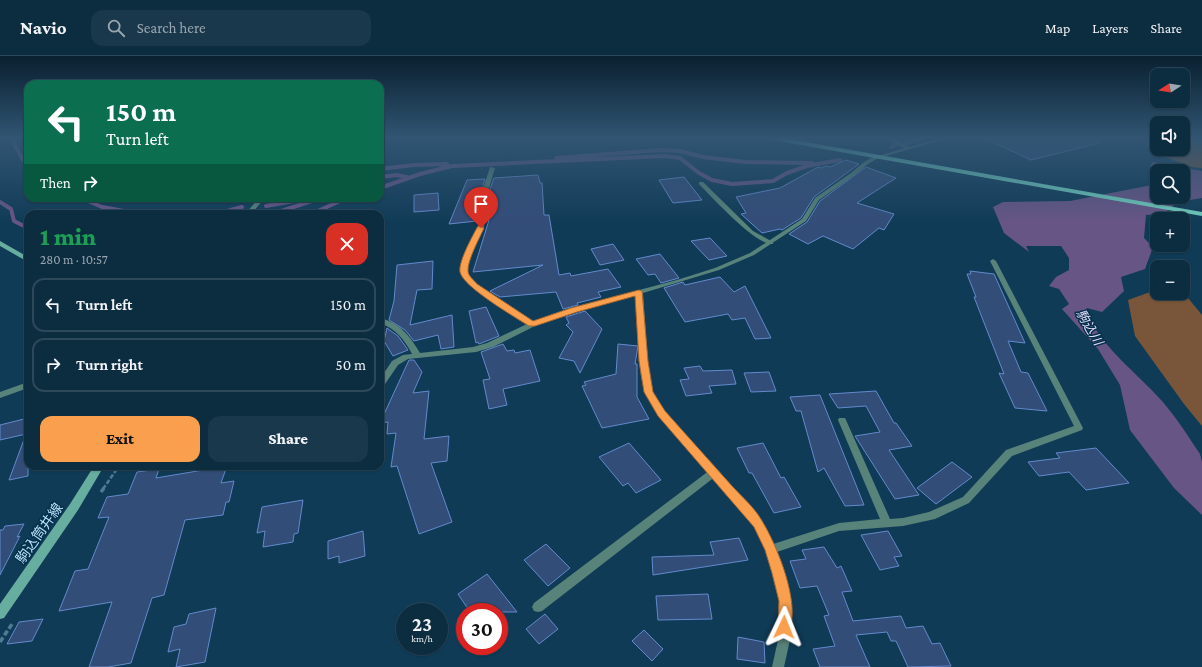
<!DOCTYPE html>
<html lang="en">
<head>
<meta charset="utf-8">
<style>
  :root { --surface:#0c2c40; --page:#1a384b; --text:#f1f3f6; --muted:#9aa7b1; --line:#2c4859; --accent:#f99f4d }
  body { margin:0; font-family:"Crimson Pro","Noto Sans JP",serif; background:var(--page); color:var(--text); height:100vh; display:flex; flex-direction:column; font-size:15px; white-space:nowrap }
  * { box-sizing:border-box; margin:0 }
  p { font-size:13px; color:var(--muted) }
  .icon { flex:none; width:22px; height:22px; fill:none; stroke:currentColor; stroke-width:2; stroke-linecap:round; stroke-linejoin:round }
  .map { position:relative; flex:1; overflow:hidden }
  .drawer { position:absolute; left:24px; top:154px; width:360px; height:260px; display:flex; flex-direction:column; background:var(--surface); border-radius:12px; box-shadow:0 1px 3px #0004,0 0 0 1px var(--line) }
  .drawer>* { flex:none }
  .hud { position:absolute; left:24px; top:24px; width:360px; height:122px; border-radius:12px; box-shadow:0 1px 3px #0004,0 0 0 1px var(--line); background:#0b6e4f; color:#fff; overflow:hidden }
  .needle { width:26px; rotate:258deg }
  .buttons { position:absolute; left:1150px; top:12px; display:grid; gap:8px }
  .buttons a { display:grid; place-items:center; width:40px; height:40px; border-radius:8px; background:var(--surface); box-shadow:0 1px 3px #0004,0 0 0 1px var(--line); font-size:20px }
  .speed { position:absolute; left:396px; top:547px; display:flex; gap:8px; font-size:20px; font-weight:700; text-align:center }
  .speed>* { display:grid; place-content:center; width:52px; height:52px; border-radius:50%; background:var(--surface); box-shadow:0 1px 3px #0004,0 0 0 1px var(--line); line-height:1 }
  .speed small { font-size:10px; font-weight:400 }
  .speed .limit { border:6px solid #d22; background:#fff; color:#111 }
  .pin { position:absolute; display:grid; place-items:center; width:34px; height:34px; color:#fff; margin:-41px -17px; border-radius:50% 50% 50% 0; rotate:-45deg; box-shadow:0 0 4px #0007 }
  .pin .icon { rotate:45deg }
  .me { position:absolute; width:44px; margin:-22px; rotate:2deg; stroke-linejoin:round; filter:drop-shadow(0 0 3px #0008) }
  .turn { display:flex; align-items:center; gap:14px; height:84px; padding:0 16px; font-size:18px }
  .turn .icon { width:52px; height:52px; stroke-width:2.5 }
  .turn b { display:block; font-size:28px; line-height:34px }
  .then { display:flex; align-items:center; height:38px; padding:0 16px; background:#0003; gap:8px; font-size:15px }
  .round { display:grid; place-items:center; flex:none; width:42px; height:42px; border-radius:12px; background:var(--page) }
  .overview { display:flex; align-items:center; justify-content:space-between; height:68px; padding:0 16px }
  h1 { font-size:24px; font-weight:800; line-height:30px; color:#1e9e55 }
  .cta { display:flex; gap:8px; margin-top:auto; padding:8px 16px }
  .cta a { flex:1; height:46px; border-radius:12px; background:var(--accent); color:#111; font-size:16px; font-weight:800; line-height:46px; text-align:center }
  .cta a+a { background:var(--page); color:var(--text) }
  ul { padding:0; list-style:none }
  li { display:flex; align-items:center; gap:12px; height:54px; margin:0 8px 6px; padding:0 8px; border:2px solid var(--line); border-radius:12px }
  li div { flex:1 }
  li b { display:block; font-size:15px }
  li em { font-style:normal }
  header { display:flex; align-items:center; gap:24px; box-sizing:border-box; height:56px; padding:0 20px; background:var(--surface); border-bottom:1px solid var(--line) }
  header strong { font-size:19px }
  nav { display:flex; gap:22px; margin-inline-start:auto; font-size:14px }
  .search { width:280px; height:36px; background:var(--page); display:flex; align-items:center; gap:10px; box-sizing:border-box; padding:0 14px; border-radius:12px; color:var(--muted); font-size:15px }
  .map>svg:first-child { display:block }
  .green { fill:#795639 }
  .water { fill:#675586 }
  .lines { fill:none; stroke-linecap:round; stroke-linejoin:round }
  .stream { stroke:#675586; stroke-width:4 }
  .building { fill:#334d79; stroke:#628acc }
  .path-far1 { stroke:#517a95; stroke-width:2.5; stroke-dasharray:4.5 2; stroke-linecap:butt }
  .path { stroke:#517a95; stroke-width:3.5; stroke-dasharray:5.5 2.5; stroke-linecap:butt }
  .service { fill:#58837a; fill-rule:evenodd }
  .minor { fill:#58837a; fill-rule:evenodd }
  .tertiary { fill:#58837a; fill-rule:evenodd }
  .secondary { fill:#67ada0; fill-rule:evenodd }
  .primary { fill:#71cebd; fill-rule:evenodd }
  .route { fill:#f99f4d; stroke:#a26732 }
  .labels { text-anchor:middle; stroke-width:3; stroke-linejoin:round; paint-order:stroke }
  .water-label { font-size:13px; font-style:italic; fill:#e6dcfc; stroke:#03314a }
  .near-street-label { font-size:14px; fill:#badffb; stroke:#03314a }
</style>
</head>
<body>
<header>
<strong>Navio</strong>
<div class="search"><svg class="icon" aria-label="search" viewBox="0 0 24 24"><circle cx="10" cy="10" r="6"/><path d="M15 15l6 6"/></svg>Search here</div>
<nav><a>Map</a><a>Layers</a><a>Share</a></nav>
</header>
<div class="map">
<svg width="1202" height="611" viewBox="0 0 1202 611">
  <rect width="100%" height="100%" fill="#103b56"/>
  <!-- green -->
  <path class="green" d="M1183,82H1202V112L1192,111L1157,98L1147,88L1157,83V93H1183Z
    M1153,235L1188,242L1202,259V370L1184,348L1135,280L1128,244Z"/>
  <!-- water -->
  <path class="water" d="M1153,106L1202,115V142L1178,146L1163,158L1146,159L1144,182L1153,191L1145,213L1121,221L1124,235L1102,256L1087,252L1086,256C1103,293 1136,316 1162,345C1176,361 1188,380 1200,398L1202,406V459L1174,432L1130,374L1120,329L1098,293L1062,253L1069,248L1059,233L1049,230L1056,221L1069,214V202L1061,190H1026L1029,196L1004,177L993,151L1003,146L1070,145L1157,128V141H1183V115L1157,116L1150,110Z"/>
  <g class="lines">
    <!-- stream -->
    <path class="stream" d="M16,82L14,88L23,104L28,107
      M906,87L923,82
      M891,91L896,89
      M556,102L661,94L680,95L703,101L745,106L812,107
      M380,113L414,109L447,108
      M380,121L397,119L407,121
      M380,132L420,118L452,110L665,100L680,102L699,117L712,124L732,128L773,125L787,117L807,110L840,104
      M81,142L102,151L140,158
      M0,146L11,153L14,165L28,172
      M266,150L294,145L301,142
      M216,158L242,151
      M272,158L321,142
      M311,158L347,142"/>
  </g>
  <!-- building -->
  <path class="building" d="M984,82H1098L1099,87L1031,104Z
    M846,104L859,108L814,141L801,162L782,174L780,173L762,177L741,158L746,157L736,141L780,132L818,111L821,112L826,110L830,111Z
    M866,111L896,122L857,147L894,158L884,174L879,172L853,193L823,180L808,188L789,178L807,166L820,145Z
    M538,119L540,127H542L544,159H549L559,219L570,217L571,220L608,213L621,231L598,236L601,241L577,247L578,249L563,253L556,236L500,241L490,235L543,209L473,216L489,164L486,165L488,139L494,122Z
    M684,121L702,144L673,147L659,124Z
    M485,123L480,139L477,165L449,168L467,124Z
    M438,137L439,154L414,156V139Z
    M710,182L727,200L709,204L691,185Z
    M613,188L624,204L600,209L591,193Z
    M660,198L679,222L661,227L655,218L648,219L636,203Z
    M433,205L432,233L417,234L410,269L452,259L454,291L441,293L438,279L414,285L405,274L389,264L394,245L397,209Z
    M970,215L994,218L1025,287L1008,285L1021,316L1028,317L1047,355L1015,352L999,317L1004,318L974,241H976L967,218H971Z
    M720,221L734,236L745,230L771,282L755,283L745,262L732,264L728,258L685,266L664,232L683,226L685,229Z
    M486,251L499,280L479,288L478,286L476,287L469,255Z
    M585,255L602,273L580,317L574,305L559,302L573,276L566,269L569,267L566,261Z
    M387,272L398,280L408,294L393,300L384,285Z
    M503,288L507,295L514,294L515,297L530,294L540,325L503,333L507,349L489,353L483,324L490,323L481,296Z
    M618,288L638,290L635,308H637V341L649,363L602,372L582,330L586,329L584,326L616,318Z
    M409,304H414L422,316L413,337L429,335L424,383L449,380L447,405L431,407L452,466L419,478L397,410L391,411L396,377L387,378L388,366L380,367Z
    M700,310L703,315L732,314L736,328L709,330L712,337L686,340L680,324L689,323L684,312Z
    M769,316L776,335L751,336L744,317Z
    M876,335L894,367H896L912,390L889,394L919,439L895,443L855,380L880,376L866,350L838,352L829,338Z
    M820,339L864,449L845,450L824,412L818,416L801,355H796L790,341Z
    M28,362V420L9,424L26,378L0,384V369Z
    M629,387L661,424L636,437L628,427L623,430L599,401Z
    M763,387L781,422L784,421L801,451L774,457L752,417H749L737,392Z
    M1096,392L1129,427L1086,434L1069,416L1039,420L1028,406L1060,402L1056,397Z
    M952,406L972,421L936,448L917,432Z
    M227,410L221,427L234,425L229,446H226L223,459L185,464L164,539L152,542L131,607L108,611H89L112,546L59,555L75,515L88,513L109,461L98,462L107,441L128,438L137,416L159,413L156,422Z
    M303,444L298,477L294,478L293,486L263,491L265,475L257,477L262,451Z
    M24,468L17,481L20,480L0,519V474H3L5,470Z
    M363,475L365,500L339,507V500L328,503V485Z
    M888,475L902,500L894,501L899,510L880,514L861,479Z
    M739,482L748,504L653,519L652,501L714,499L710,486Z
    M546,488L570,512L548,530L524,504Z
    M824,491L837,512L841,510L852,535L842,536L853,565L901,560L906,572L923,570L932,588L940,587L951,610L908,611L896,585H891L887,576L856,579L870,611H820L813,593L835,590L824,560L829,559L817,530L800,532L790,505L806,503L802,494Z
    M487,518L517,556H470L458,538Z
    M708,538L712,563L658,564L656,540Z
    M216,552L205,606L176,611L180,593L168,596L174,571L186,568L189,558Z
    M545,558L558,573L539,588L526,573Z
    M43,563L32,585L7,588L19,566Z
    M644,574L663,593L652,605L632,585Z
    M738,581L764,586L765,607L737,603Z"/>
  <g class="lines">
    <!-- path-far1 -->
    <path class="path-far1" d="M103,433L119,410"/>
    <!-- path -->
    <path class="path" d="M101,436L104,432
      M0,586L12,568"/>
    <!-- service -->
    <path class="service" d="M699,126H703L753,175L773,186V188C756,190 712,141 699,128Z
      M993,203L996,205L1083,372L1082,374L1012,400L969,447L935,463L903,470L839,475L771,498L767,496L766,493L767,490L839,467L880,463L838,364L839,362H845L846,364L890,463L903,462L929,456L963,441L1006,394L1074,370L990,205Z
      M713,413L716,414L718,417L716,420L542,555L538,556L534,555L532,551L534,547L710,414Z"/>
    <!-- minor -->
    <path class="minor" d="M886,82H892L911,92L906,93Z
      M875,100L880,101L868,108L855,119L819,144L806,165L754,199L719,214L643,237L649,321L653,336L664,355L762,464L776,493L791,545L790,584L784,611H772L778,584L779,545L766,493L754,470L658,359L645,336L641,321L636,239L577,256L535,270L493,291L476,296L408,303L398,309L383,331L380,332V323L392,305L403,299L412,298C404,283 396,273 380,267V262C400,267 410,280 420,297L473,291L487,287L527,268L473,230L465,223L461,214L465,199L478,172L481,139L490,111L495,112L487,139L484,172L471,199L467,214L470,221L477,228L533,265L571,252L677,224L715,212L750,197L802,163L815,142L851,117L864,106Z
      M259,142H265L251,158H245Z
      M28,326V332L0,342V336Z"/>
    <!-- tertiary -->
    <path class="tertiary" d="M941,82H948L879,102L874,101Z"/>
    <!-- secondary -->
    <path class="secondary" d="M0,185L28,201V206L0,190Z
      M94,410H104L78,454L4,562L0,563V548L70,448Z"/>
    <!-- primary -->
    <path class="primary" d="M770,82H783L1202,156V160L773,84Z"/>
  </g>
  <!-- sky -->
  <linearGradient id="sky" x2="0" y2="1"><stop stop-color="#09202f"/><stop offset="0.49" stop-color="#315573"/><stop offset="1" stop-color="#315573" stop-opacity="0"/></linearGradient>
  <rect width="1202" height="167" fill="url(#sky)"/>
  <!-- route -->
  <path class="route" d="M478,170H481L484,172C480,181 467,205 468,215C468,220 474,224 477,228L533,265L571,252L639,234L642,235L648,305L653,336L665,355C687,380 710,405 732,430C742,441 755,452 762,465C777,489 801,548 789,575L784,577L779,575L778,571L779,545L772,517L765,494L754,471L658,360L644,336L639,305L635,240L577,256L535,270H529C515,261 463,231 460,216C458,206 473,179 478,170Z"/>
  <g class="labels">
    <!-- water labels -->
    <g class="water-label">
      <text transform="translate(1090 271) rotate(59)" y="5">駒込川</text>
    </g>
    <!-- near-street labels -->
    <g class="near-street-label">
      <text transform="translate(39 477) rotate(-55)" y="5">駒込筒井線</text>
    </g>
  </g>
</svg>
<div class="buttons">
<a><svg class="needle" viewBox="-14 -14 28 28"><path d="M0-13l5 13h-10z" fill="#e53935"/><path d="M0 13l5-13h-10z" fill="#9aa7b1"/></svg></a>
<a><svg class="icon" aria-label="sound" viewBox="0 0 24 24"><path d="M4 9h4l5-4v14l-5-4H4zM17 9q2 3 0 6"/></svg></a>
<a><svg class="icon" aria-label="search" viewBox="0 0 24 24"><circle cx="10" cy="10" r="6"/><path d="M15 15l6 6"/></svg></a>
<a>+</a>
<a>−</a>
</div>
<div class="speed"><div>23<small>km/h</small></div><div class="limit">30</div></div>
<div class="pin" style="left:481px;top:172px;background:#d93025"><svg class="icon" aria-label="arrive" viewBox="0 0 24 24"><path d="M6 21V4h12l-3 4 3 4H6"/></svg></div>
<svg class="me" style="left:784px;top:571px" viewBox="-20 -20 40 40"><path d="M0-17L14 15 0 8-14 15z" fill="#f99f4d" stroke="#fff" stroke-width="4"/></svg>
<div class="hud">
<div class="turn"><svg class="icon" aria-label="left" viewBox="0 0 24 24"><path d="M17 20v-9H6M10 6l-5 5 5 5"/></svg><div><b>150 m</b>Turn left</div></div>
<div class="then">Then<svg class="icon" aria-label="right" viewBox="0 0 24 24"><path d="M7 20v-9h11M14 6l5 5-5 5"/></svg></div>
</div>
<section class="drawer">
<div class="overview"><div><h1>1 min</h1><p>280 m · 10:57</p></div><a class="round" style="background:#d93025;color:#fff"><svg class="icon" aria-label="close" viewBox="0 0 24 24"><path d="M6 6l12 12M18 6L6 18"/></svg></a></div>
<ul>
<li><svg class="icon" aria-label="left" viewBox="0 0 24 24"><path d="M17 20v-9H6M10 6l-5 5 5 5"/></svg><div><b>Turn left</b></div><em>150 m</em></li>
<li><svg class="icon" aria-label="right" viewBox="0 0 24 24"><path d="M7 20v-9h11M14 6l5 5-5 5"/></svg><div><b>Turn right</b></div><em>50 m</em></li>
</ul>
<div class="cta"><a>Exit</a><a>Share</a></div>
</section>
</div>
</body>
</html>
